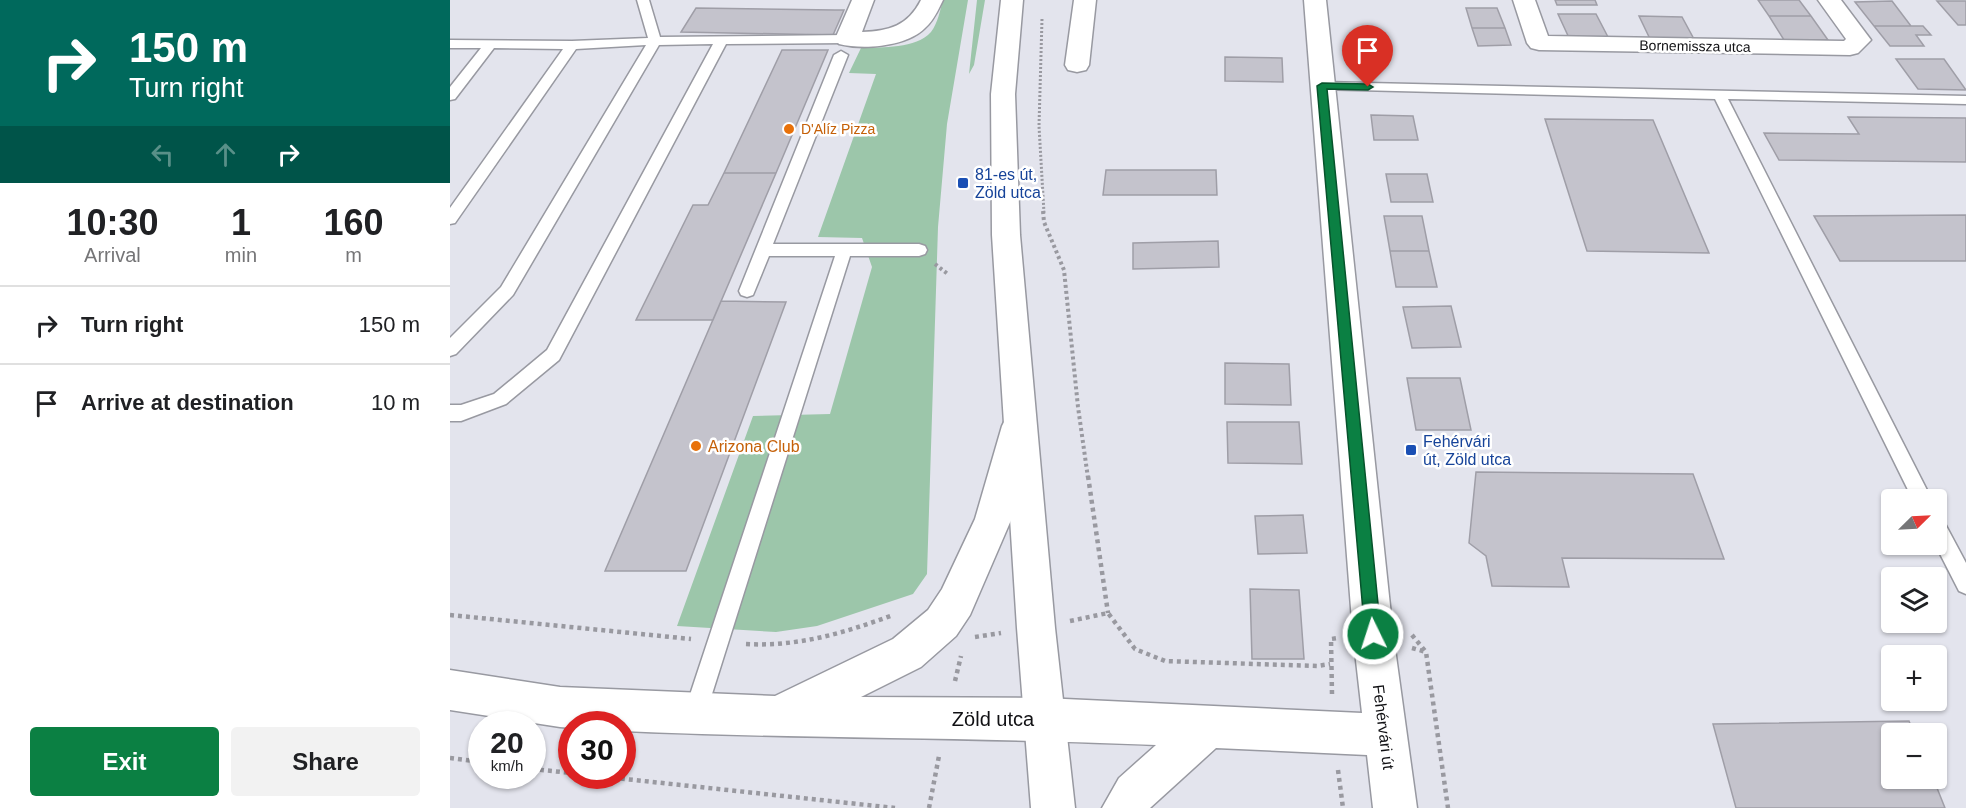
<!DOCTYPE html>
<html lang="en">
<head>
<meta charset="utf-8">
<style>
  :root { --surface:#fff; --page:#f2f2f2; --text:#202124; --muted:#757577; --line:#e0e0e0; --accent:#0b8043 }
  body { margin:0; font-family:Arial,sans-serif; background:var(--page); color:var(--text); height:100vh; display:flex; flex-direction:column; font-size:22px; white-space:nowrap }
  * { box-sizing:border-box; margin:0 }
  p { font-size:20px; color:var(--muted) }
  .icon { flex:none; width:33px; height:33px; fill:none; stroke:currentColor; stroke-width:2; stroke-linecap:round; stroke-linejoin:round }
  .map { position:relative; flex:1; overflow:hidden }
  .drawer { display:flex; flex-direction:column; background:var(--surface); width:450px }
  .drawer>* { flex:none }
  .hud { background:#00695c; color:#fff; overflow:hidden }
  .needle { width:39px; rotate:66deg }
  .fabs { position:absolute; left:1431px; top:489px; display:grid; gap:12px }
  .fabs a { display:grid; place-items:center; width:66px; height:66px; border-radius:6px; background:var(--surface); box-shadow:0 2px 4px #0004; font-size:30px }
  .speed { position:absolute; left:18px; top:711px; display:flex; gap:12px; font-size:30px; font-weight:700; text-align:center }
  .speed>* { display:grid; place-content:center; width:78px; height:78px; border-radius:50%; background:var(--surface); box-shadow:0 2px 4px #0004; line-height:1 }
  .speed small { font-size:15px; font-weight:400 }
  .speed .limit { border:9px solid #d22; background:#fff; color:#111 }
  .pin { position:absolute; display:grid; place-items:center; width:51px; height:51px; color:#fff; margin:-62px -26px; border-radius:50% 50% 50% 0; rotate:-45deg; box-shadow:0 0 6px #0007 }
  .pin .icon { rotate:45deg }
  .me { position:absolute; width:66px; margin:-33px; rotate:356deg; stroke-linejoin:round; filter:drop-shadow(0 0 4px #0008) }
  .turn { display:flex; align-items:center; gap:21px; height:126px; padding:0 30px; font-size:27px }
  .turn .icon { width:78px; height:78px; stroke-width:2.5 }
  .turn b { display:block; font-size:42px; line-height:51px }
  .lanes { display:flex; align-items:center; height:57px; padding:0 30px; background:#0003; justify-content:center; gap:30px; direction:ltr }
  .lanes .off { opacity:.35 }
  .eta { display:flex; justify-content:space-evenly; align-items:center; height:102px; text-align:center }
  .eta b { font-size:36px; font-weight:700; line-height:42px }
  .action { display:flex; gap:12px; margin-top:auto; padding:12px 30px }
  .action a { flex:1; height:69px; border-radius:6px; background:var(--accent); color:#fff; font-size:24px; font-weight:700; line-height:69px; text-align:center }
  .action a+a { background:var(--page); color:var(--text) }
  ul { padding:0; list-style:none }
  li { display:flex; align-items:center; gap:18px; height:78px; padding:0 30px; border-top:2px solid var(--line) }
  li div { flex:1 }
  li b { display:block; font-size:22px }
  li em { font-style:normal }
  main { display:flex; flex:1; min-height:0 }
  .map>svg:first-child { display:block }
  .green { fill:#9cc6aa }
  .building { fill:#c4c3cc; stroke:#9f9ea7; stroke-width:1.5 }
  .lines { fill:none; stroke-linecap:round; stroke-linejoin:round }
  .lane-casing { stroke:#9899a1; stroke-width:3 }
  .street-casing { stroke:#9899a1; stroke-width:3 }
  .primary-casing { stroke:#9899a1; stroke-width:3 }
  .path-far2 { stroke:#9999a0; stroke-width:3; stroke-dasharray:2 2; stroke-linecap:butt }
  .path-far1 { stroke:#9999a0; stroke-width:4; stroke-dasharray:3 3; stroke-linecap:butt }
  .path { stroke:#9999a0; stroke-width:4.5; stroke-dasharray:4 4; stroke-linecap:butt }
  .lane { fill:#fff; fill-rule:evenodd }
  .street { fill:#fff; fill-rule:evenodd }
  .primary { fill:#fff; fill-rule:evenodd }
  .route { fill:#0b8043; stroke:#07532c; stroke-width:1.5 }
  .food-dot { fill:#e8710a; stroke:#fff; stroke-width:2 }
  .transit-dot { fill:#1a4fb4; stroke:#fff; stroke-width:2 }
  .labels { text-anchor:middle; stroke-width:5; stroke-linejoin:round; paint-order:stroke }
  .far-street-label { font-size:14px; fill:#111114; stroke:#fff }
  .far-food-label { font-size:14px; fill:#c56008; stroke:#fff; text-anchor:start }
  .transit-label { font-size:16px; fill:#164399; stroke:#fff; text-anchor:start }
  .food-label { font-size:16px; fill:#c56008; stroke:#fff; text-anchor:start }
  .street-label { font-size:16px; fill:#111114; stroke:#fff }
  .near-street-label { font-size:20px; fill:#111114; stroke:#fff }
</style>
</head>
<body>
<main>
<section class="drawer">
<div class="hud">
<div class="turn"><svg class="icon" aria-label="right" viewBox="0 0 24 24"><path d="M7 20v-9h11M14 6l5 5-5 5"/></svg><div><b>150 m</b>Turn right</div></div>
<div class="lanes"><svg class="icon off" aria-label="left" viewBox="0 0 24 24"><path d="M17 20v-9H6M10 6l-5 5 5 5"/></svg><svg class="icon off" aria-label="ahead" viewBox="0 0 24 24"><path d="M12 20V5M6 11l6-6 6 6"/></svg><svg class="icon" aria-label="right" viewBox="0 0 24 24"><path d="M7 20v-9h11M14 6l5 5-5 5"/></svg></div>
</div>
<div class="eta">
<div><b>10:30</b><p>Arrival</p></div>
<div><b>1</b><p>min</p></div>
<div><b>160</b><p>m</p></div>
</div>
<ul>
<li><svg class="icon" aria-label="right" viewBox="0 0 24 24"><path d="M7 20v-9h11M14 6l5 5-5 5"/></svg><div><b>Turn right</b></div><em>150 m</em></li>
<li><svg class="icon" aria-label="arrive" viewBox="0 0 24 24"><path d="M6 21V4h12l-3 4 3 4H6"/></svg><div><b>Arrive at destination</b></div><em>10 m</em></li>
</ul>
<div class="action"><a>Exit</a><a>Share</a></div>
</section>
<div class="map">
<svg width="1516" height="808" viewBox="0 0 1516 808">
  <rect width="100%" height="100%" fill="#e3e4ed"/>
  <!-- green -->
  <path class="green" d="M493,0H518L497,124L488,227L477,574L463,594L367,626L326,632L227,626L303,416L380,414L422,267L412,238L368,237L426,74L399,73L411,48C432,47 466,49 481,32C488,23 490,10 493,0Z
    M527,0H535L524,65L519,74Z"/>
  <!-- building -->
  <path class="building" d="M1105,0H1145L1147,5H1107Z
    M1308,0H1349L1361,16H1319Z
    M1442,1L1461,26H1424L1405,2Z
    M1487,1H1516V25H1508Z
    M246,8L385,10H394L383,35L231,32Z
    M1016,8H1047L1055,28H1022Z
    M1108,14H1146L1159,39L1120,40Z
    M1189,16L1232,17L1245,41H1201Z
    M1319,16H1361L1378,40H1334Z
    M1424,26H1473L1481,35H1466L1474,46H1440Z
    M1022,28H1055L1061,45L1028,46Z
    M332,50H378L326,173H274Z
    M775,57L832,58L833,82L775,81Z
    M1446,59H1494L1516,90L1468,89Z
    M921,115L963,116L968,140H924Z
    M1398,117L1516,118V162L1329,160L1314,133L1409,134Z
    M1095,119L1203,120L1259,253L1137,251Z
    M656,170H766L767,195H653Z
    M274,173H326L263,320H186L243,205H258Z
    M936,174H977L983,202H941Z
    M1516,215V261H1390L1364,216Z
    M934,216H972L979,251H940Z
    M768,241L769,267L683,269V243Z
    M940,251H979L987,287H946Z
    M271,301L336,302L236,571H155Z
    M1001,306L1011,347L962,348L953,307Z
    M775,363L839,364L841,405L775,404Z
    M957,378H1010L1021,430H966Z
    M777,422H849L852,464L778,463Z
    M1026,472L1243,474L1274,559L1112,558L1119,587L1042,586L1036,556L1019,543Z
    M853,515L857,553L808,554L805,516Z
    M800,589L849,590L854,659H802Z
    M1459,721L1464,734H1442V778H1483L1495,808H1286L1263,724Z"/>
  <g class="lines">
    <defs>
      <path id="lane" d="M187,0H199L210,37L397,35L403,39L397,43L276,44L109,360L56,404L11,421H0V405H11L44,394L97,350L263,44L209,45L63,295L6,354L0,356V338L51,287L196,45L126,49L5,223L0,224V208L113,49L44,48L5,99L0,100V87L31,48H0V40L122,41L198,38Z
        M391,51L398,55L323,244H469L475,246L477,250L475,254L469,256H400L256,713L253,721L245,724L237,721L234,713L385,256H319L303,295L297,297L291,295L289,291L384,55Z
        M872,82L1516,96V104L1278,99L1482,500H1463L1265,99L867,89L865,86L867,83Z
        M1486,517L1493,520L1516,563V594L1509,591L1485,544Z"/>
      <path id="street" d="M402,0H424L412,32C439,31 458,26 471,0H493C488,10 484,20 475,28C456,47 413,50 389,44L385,39Z
        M624,0H646L639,65L636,70L627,72L618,70L615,65Z
        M854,0H876L943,634L967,808H923L917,755L766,748L700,808H652L669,778L706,745C528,737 350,739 172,731V724H122V728L110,727L0,710V670L110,687L325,696L443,639L478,610L492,589L525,519L552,426L557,416L569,412L581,416L586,426L561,520L520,615L506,636L471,667L411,697L594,698L912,713L903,634Z
        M1063,0H1085L1098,36L1394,41L1396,39L1368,0H1391L1421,40L1408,53L1400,55L1089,50L1081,48L1077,43Z"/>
      <path id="primary" d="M551,0H573L565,94L570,235L605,628L625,808H581L567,628L542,235L541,94Z"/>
    </defs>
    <!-- lane casing -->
    <use href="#lane" class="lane-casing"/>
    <!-- street casing -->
    <use href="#street" class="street-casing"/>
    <!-- primary casing -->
    <use href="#primary" class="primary-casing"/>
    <!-- path-far2 -->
    <path class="path-far2" d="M592,19L589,126L594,213"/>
    <!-- path-far1 -->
    <path class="path-far1" d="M593,211L594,222L614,270L628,407L638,478
      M485,264L499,275"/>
    <!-- path -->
    <path class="path" d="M638,476L658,613
      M0,615L241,639
      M620,621L658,613L685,649L715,661L867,666L880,664
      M962,635L976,652L998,808
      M525,637L551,633
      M296,644C348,647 394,633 443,615
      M962,648L976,652
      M505,681L511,656
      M882,694L881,639L888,638
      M0,758L32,762
      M82,769L122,773
      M888,770L893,808
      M147,776L445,808
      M479,808L489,756"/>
    <!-- lane -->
    <use href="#lane" class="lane"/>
    <!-- street -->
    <use href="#street" class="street"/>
    <!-- primary -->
    <use href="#primary" class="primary"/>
  </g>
  <!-- route -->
  <path class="route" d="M872,83L918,84L923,87L918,90L877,89L931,634L929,640L923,642L917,640L915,634L867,86Z"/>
  <!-- markers -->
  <g class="food-dot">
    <circle cx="339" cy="129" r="6"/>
    <circle cx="246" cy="446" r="6"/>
  </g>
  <g class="transit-dot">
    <rect x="507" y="177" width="12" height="12" rx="3"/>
    <rect x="955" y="444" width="12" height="12" rx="3"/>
  </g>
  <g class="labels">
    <!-- far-street labels -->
    <g class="far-street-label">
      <text transform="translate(1245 46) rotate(1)" y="5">Bornemissza utca</text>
    </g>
    <!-- far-food labels -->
    <g class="far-food-label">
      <text x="351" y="134">D'Alíz Pizza</text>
    </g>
    <!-- transit labels -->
    <g class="transit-label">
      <text x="525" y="180">81-es út,<tspan x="525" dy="18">Zöld utca</tspan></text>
      <text x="973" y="447">Fehérvári<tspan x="973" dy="18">út, Zöld utca</tspan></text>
    </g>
    <!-- food labels -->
    <g class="food-label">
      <text x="258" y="452">Arizona Club</text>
    </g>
    <!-- street labels -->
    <g class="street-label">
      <text transform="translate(934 727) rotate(83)" y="6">Fehérvári út</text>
    </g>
    <!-- near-street labels -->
    <g class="near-street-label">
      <text x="543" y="726">Zöld utca</text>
    </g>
  </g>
</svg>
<div class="fabs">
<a><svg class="needle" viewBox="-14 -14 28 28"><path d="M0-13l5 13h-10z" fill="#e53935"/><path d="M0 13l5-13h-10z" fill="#757577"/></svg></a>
<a><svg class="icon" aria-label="layers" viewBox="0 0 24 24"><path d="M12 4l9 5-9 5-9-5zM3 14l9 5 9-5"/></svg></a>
<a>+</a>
<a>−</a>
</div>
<div class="speed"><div>20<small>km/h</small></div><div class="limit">30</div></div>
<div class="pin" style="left:918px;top:87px;background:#d93025"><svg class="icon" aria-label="arrive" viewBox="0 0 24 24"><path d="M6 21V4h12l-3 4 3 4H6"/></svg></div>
<svg class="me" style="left:923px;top:634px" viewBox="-20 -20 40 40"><circle r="17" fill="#0b8043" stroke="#fff" stroke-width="3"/><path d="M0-11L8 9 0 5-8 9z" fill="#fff"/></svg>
</div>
</main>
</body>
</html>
